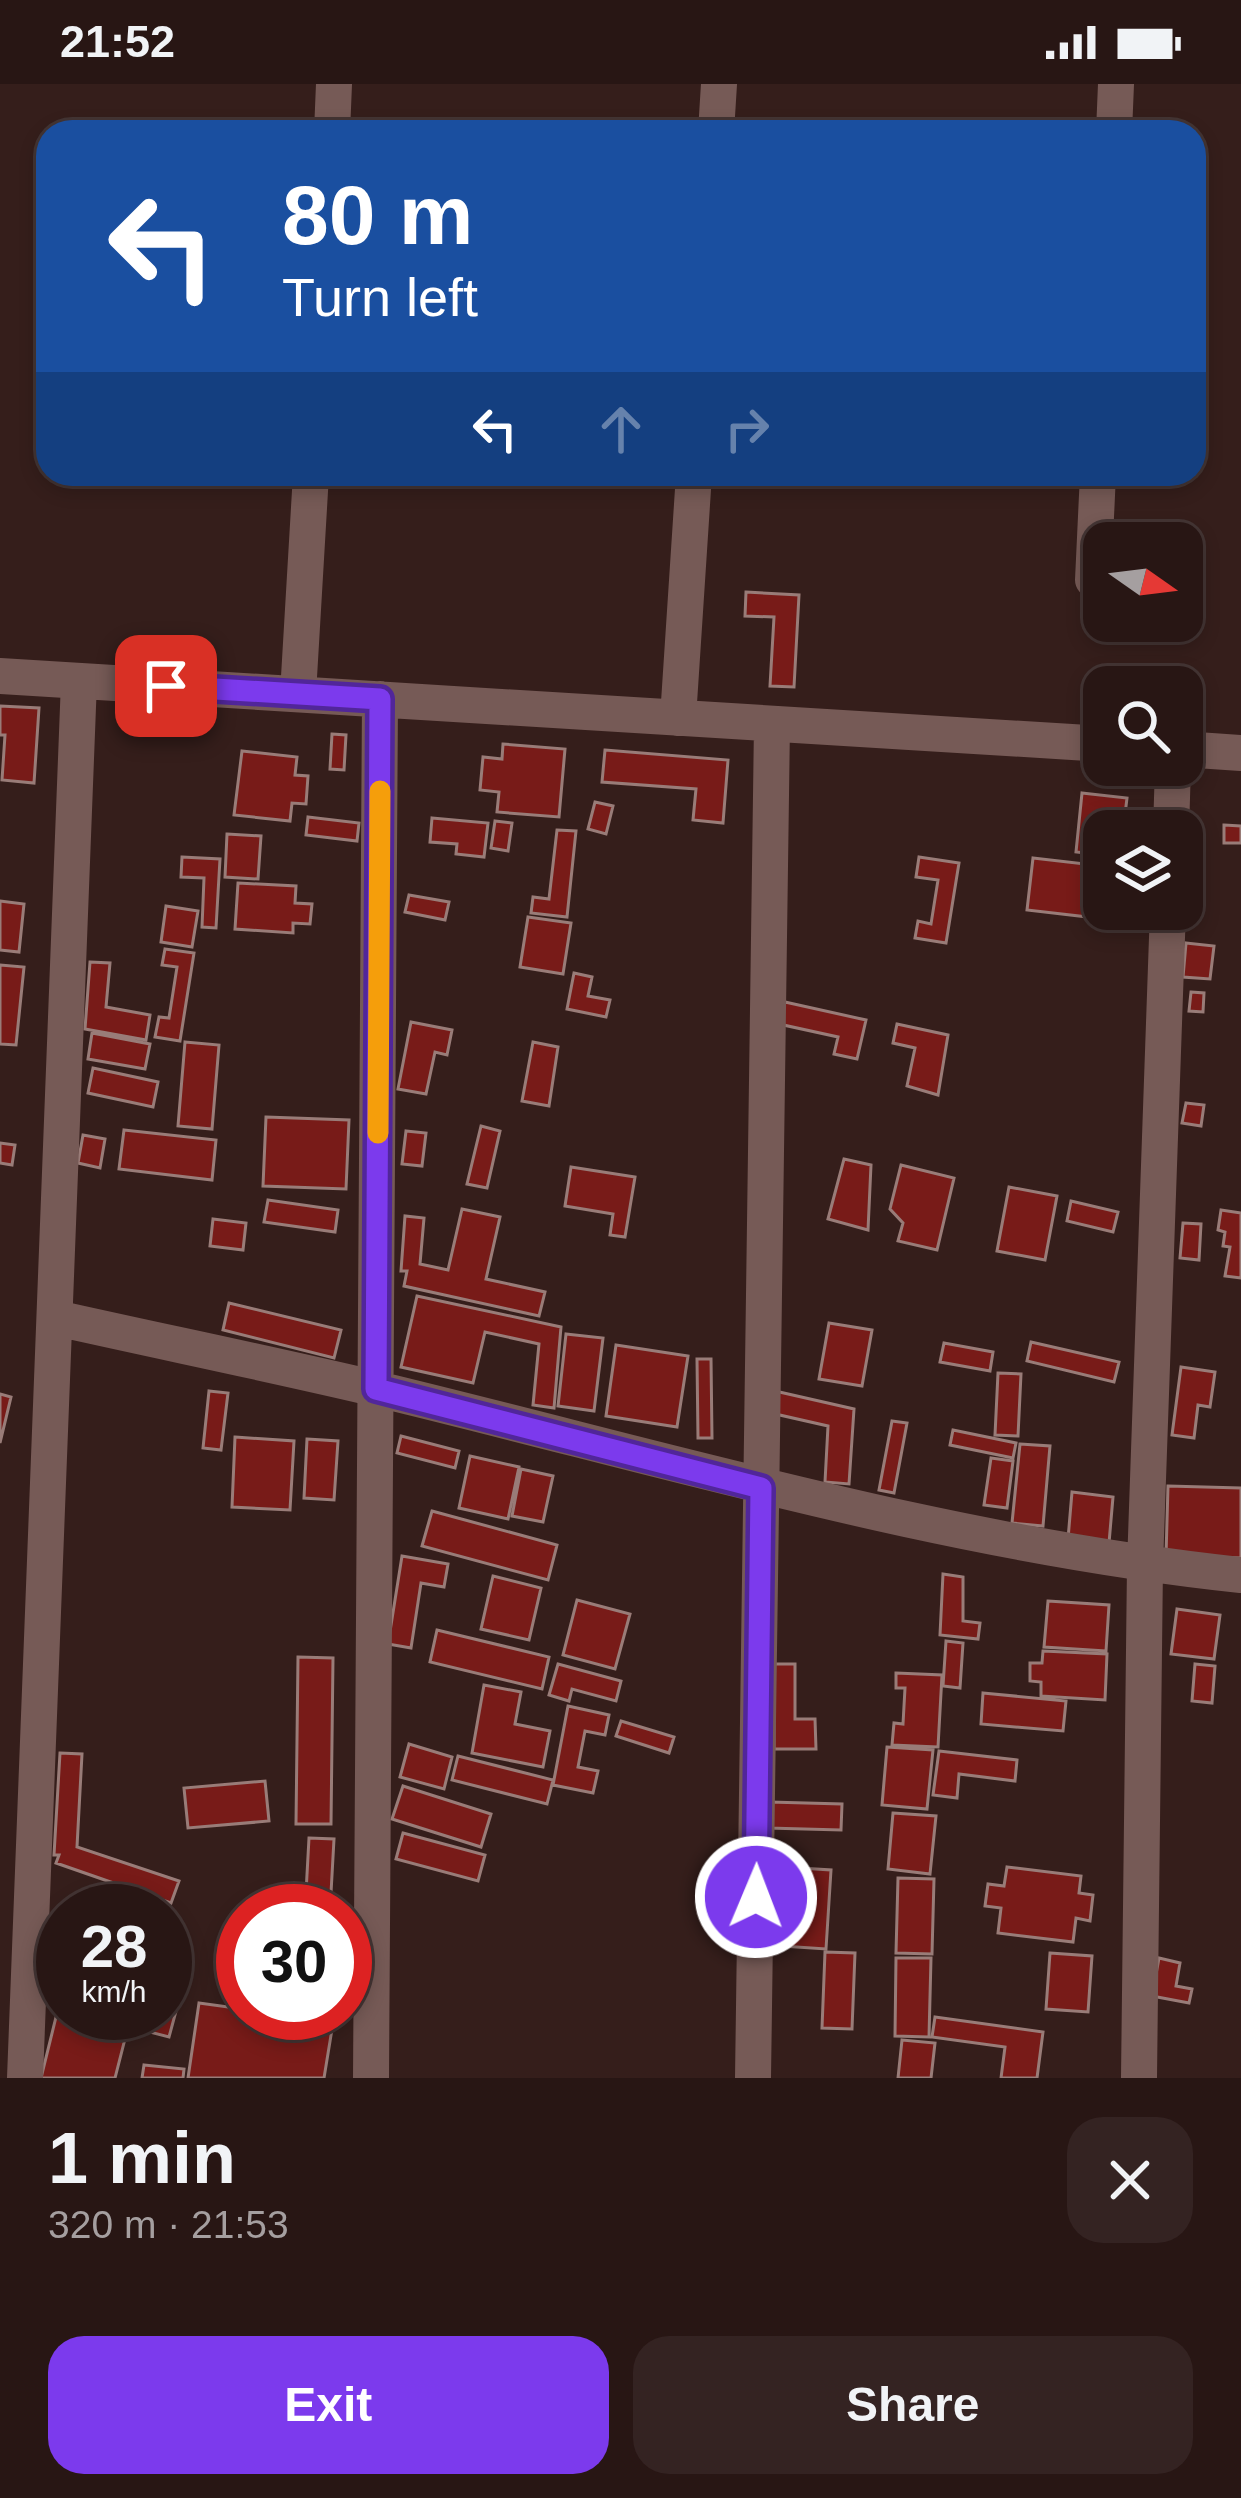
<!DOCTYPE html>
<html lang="en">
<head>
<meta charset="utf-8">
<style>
  :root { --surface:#281614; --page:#342322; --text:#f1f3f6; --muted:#a59fa0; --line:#443534; --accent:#7c3aed }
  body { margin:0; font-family:Helvetica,sans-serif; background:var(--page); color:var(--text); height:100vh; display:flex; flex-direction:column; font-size:45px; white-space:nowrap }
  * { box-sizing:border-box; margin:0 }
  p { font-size:39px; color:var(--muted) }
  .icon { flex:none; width:66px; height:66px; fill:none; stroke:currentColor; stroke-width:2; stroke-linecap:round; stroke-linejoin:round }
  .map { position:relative; height:1994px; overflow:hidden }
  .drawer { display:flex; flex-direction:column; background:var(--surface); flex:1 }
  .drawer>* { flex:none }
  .top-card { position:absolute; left:36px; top:36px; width:1170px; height:366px; border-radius:36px; box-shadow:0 6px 18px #0003,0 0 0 3px var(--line); background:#1a4fa0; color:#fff; overflow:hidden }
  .needle { width:78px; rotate:104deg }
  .tools { position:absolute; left:1083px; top:438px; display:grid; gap:24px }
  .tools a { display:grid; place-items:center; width:120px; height:120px; border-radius:24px; background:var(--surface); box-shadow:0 6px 18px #0003,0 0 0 3px var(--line); font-size:60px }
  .speed { position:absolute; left:36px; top:1800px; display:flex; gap:24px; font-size:60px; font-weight:700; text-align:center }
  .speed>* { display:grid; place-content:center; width:156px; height:156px; border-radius:50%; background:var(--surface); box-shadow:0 6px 18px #0003,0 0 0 3px var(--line); line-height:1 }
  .speed small { font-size:30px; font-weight:400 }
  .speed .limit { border:18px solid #d22; background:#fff; color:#111 }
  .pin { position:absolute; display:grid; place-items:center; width:102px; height:102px; color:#fff; margin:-51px; border-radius:24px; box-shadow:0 6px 18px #0006 }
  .me { position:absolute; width:132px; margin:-66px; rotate:1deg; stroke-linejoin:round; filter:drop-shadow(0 0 9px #0008) }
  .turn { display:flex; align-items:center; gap:42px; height:252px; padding:0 48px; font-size:54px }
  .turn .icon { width:156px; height:156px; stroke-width:2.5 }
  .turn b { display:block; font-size:84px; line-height:102px }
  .lanes { display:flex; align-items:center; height:114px; padding:0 48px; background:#0003; justify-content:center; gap:60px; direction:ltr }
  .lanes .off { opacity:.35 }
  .round { display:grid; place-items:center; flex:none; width:126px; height:126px; border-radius:36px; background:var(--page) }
  .overview { display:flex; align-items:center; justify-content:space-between; height:204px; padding:0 48px }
  h1 { font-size:72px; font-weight:800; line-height:90px }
  .action { display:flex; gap:24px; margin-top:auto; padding:24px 48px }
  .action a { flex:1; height:138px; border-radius:36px; background:var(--accent); color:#fff; font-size:48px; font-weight:800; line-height:138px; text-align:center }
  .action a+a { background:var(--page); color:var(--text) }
  .status { display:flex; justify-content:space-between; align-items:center; height:84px; padding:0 60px; background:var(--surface); direction:ltr }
  .status svg { height:33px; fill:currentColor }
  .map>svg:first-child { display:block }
  .building { fill:#781b18; stroke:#997c78; stroke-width:3 }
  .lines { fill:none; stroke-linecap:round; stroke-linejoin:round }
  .minor { stroke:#765a56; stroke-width:36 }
  .route-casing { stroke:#51269a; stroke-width:30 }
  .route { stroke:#7c3aed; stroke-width:21 }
  .slow { stroke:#f59e0b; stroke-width:21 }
</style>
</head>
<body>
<div class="status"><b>21:52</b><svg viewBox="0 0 49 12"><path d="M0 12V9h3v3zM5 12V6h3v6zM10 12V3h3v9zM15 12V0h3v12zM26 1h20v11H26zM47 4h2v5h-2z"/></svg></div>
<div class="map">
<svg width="1241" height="1994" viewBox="0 0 1241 1994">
  <rect width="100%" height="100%" fill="#351e1b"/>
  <!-- building -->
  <path class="building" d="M746,508L799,511L794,603L770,602L774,533L745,532Z
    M0,622L39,624L34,699L2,696L5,651H0Z
    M332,650L346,651L344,686L330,685Z
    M503,660L565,665L559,733L497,728L499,708L480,706L483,673L502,675Z
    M605,666L728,676L723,739L693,736L696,705L602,698Z
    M242,667L297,673L295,691L308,692L306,720L292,719L290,737L234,731Z
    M1082,709L1127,714L1123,747H1104V771L1076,768Z
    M595,718L613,722L606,750L588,745Z
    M308,733L359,739L357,757L306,751Z
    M432,734L488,739L484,773L456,770L457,760L430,758Z
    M495,737L512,739L508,767L491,764Z
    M1224,741L1241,742V759H1224Z
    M557,746L576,747L567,833L531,829L533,813L549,815Z
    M227,750L261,752L258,795L225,793Z
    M182,773L220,775L216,844L202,843L204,794L181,793Z
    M919,773L959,779L946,859L915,854L918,837L931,840L938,796L916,793Z
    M1033,774L1094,781L1088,833L1027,826Z
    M238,799L296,802L295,819L312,820L310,840L293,839V849L235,845Z
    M409,811L449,818L445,836L405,828Z
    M0,817L24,820L19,868L0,866Z
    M166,822L198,827L192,863L161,858Z
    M528,833L571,839L563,890L520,883Z
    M1186,859L1214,862L1210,895L1183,893Z
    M165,865L194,869L180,957L155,953L159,933L169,934L177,883L162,881Z
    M90,878L110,879L106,923L150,931L146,956L85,945Z
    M0,881L24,883L16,961L0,960Z
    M574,889L592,893L588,912L610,916L606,933L567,925Z
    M1191,908L1204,909L1203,928L1189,927Z
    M785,918L866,936L857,975L834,970L838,953L779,940Z
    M411,938L452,946L447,971L435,968L426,1010L398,1005Z
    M897,940L948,951L938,1011L907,1002L915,964L893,959Z
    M92,949L150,960L145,985L88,975Z
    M185,958L219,961L212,1045L178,1042Z
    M533,958L558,963L549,1022L522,1017Z
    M93,984L158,998L153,1023L88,1009Z
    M1186,1019L1204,1021L1201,1042L1182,1039Z
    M266,1033L349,1036L346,1105L263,1102Z
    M481,1042L500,1047L487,1104L467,1100Z
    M124,1046L216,1056L212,1096L119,1085Z
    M406,1047L426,1049L422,1082L402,1080Z
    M83,1051L105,1055L100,1084L78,1079Z
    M0,1059L15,1061L12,1081L0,1079Z
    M844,1075L871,1081L868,1146L828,1135Z
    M901,1081L954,1094L937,1166L898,1157L903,1139L890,1125Z
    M571,1083L635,1093L625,1153L610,1151L613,1130L565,1122Z
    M1009,1103L1057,1112L1045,1176L997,1167Z
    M268,1116L338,1126L335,1148L264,1138Z
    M1071,1117L1118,1128L1113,1148L1067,1137Z
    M462,1125L500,1133L486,1195L545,1208L539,1232L404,1202L407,1187H401L405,1132L424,1134L420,1180L448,1186Z
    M1221,1126L1241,1129V1194L1225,1192L1230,1163L1223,1162L1225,1148L1218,1146Z
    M213,1135L246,1139L243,1166L210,1162Z
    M1183,1139L1201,1140L1199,1176L1180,1174Z
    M417,1212L561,1243L554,1324L533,1321L539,1260L485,1248L473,1299L401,1283Z
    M229,1219L341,1246L334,1274L223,1246Z
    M829,1239L872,1246L862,1302L819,1295Z
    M566,1250L603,1254L594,1327L558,1322Z
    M1031,1258L1119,1278L1114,1298L1027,1277Z
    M944,1259L993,1268L990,1287L940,1278Z
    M616,1261L688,1272L677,1343L606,1332Z
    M697,1275H711L712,1354H698Z
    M1181,1283L1215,1288L1210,1323L1198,1321L1194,1354L1172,1351Z
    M998,1289L1021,1290L1018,1352L995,1351Z
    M209,1307L228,1309L221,1366L203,1364Z
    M775,1307L854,1325L849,1400L825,1398L828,1342L771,1329Z
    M0,1310L11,1313L0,1359Z
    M892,1337L907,1339L894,1409L879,1406Z
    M953,1346L1016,1359L1013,1374L950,1361Z
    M401,1352L459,1367L455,1384L397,1369Z
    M235,1353L294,1357L290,1426L232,1423Z
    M307,1355L338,1357L334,1416L304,1414Z
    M1020,1360L1050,1362L1043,1442L1012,1439Z
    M470,1372L519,1383L508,1435L459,1424Z
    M991,1374L1013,1377L1007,1424L984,1421Z
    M521,1385L553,1392L543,1438L512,1432Z
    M1168,1402L1241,1404V1474L1166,1472Z
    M1072,1408L1113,1413L1109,1459L1068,1455Z
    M432,1427L557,1461L548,1496L422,1462Z
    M402,1472L448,1480L444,1503L421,1499L411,1564L388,1560Z
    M943,1490L963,1493V1537L980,1539L978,1555L940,1551Z
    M493,1492L541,1504L529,1556L481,1545Z
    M577,1516L630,1530L615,1585L563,1571Z
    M1048,1517L1109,1521L1106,1567L1044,1563Z
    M1177,1525L1220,1531L1214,1575L1171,1570Z
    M437,1546L549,1573L542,1605L430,1578Z
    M946,1557L963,1559L960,1604L943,1602Z
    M1043,1567L1107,1570L1105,1616L1041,1612V1598L1030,1597V1579H1042Z
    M298,1573L333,1574L331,1740H296Z
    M558,1580L621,1597L616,1617L572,1605L569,1617L549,1611Z
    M774,1580H795V1635H815L816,1665H774Z
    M1195,1580L1215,1582L1212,1619L1192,1617Z
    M896,1589L942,1591L938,1663L892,1661L894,1639L903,1640L905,1604H896Z
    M484,1601L521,1608L515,1640L550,1647L543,1683L472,1669Z
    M983,1609L1066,1617L1063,1647L981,1640Z
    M568,1622L609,1631L605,1651L585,1647L578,1683L598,1687L593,1709L553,1701Z
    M621,1637L674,1653L669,1669L616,1652Z
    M409,1660L452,1673L444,1705L400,1693Z
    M887,1663L933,1666L927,1725L882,1721Z
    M939,1667L1017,1676L1015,1697L959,1690L957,1714L933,1711Z
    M60,1669L82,1670L77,1763L179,1797L171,1819L56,1779L59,1771H54Z
    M458,1672L553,1696L547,1720L452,1696Z
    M265,1697L269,1737L188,1744L184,1704Z
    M403,1702L491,1730L481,1763L392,1735Z
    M769,1718L842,1720L841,1746L768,1744Z
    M893,1729L936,1732L930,1790L888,1785Z
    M403,1749L485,1771L478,1797L396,1775Z
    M309,1754L334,1755L330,1827H305Z
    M767,1782L831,1786L826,1865L767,1861L768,1841L792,1843L795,1805L766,1803Z
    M1007,1783L1081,1792L1079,1809L1093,1811L1090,1837L1076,1834L1073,1858L998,1849L1001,1824L985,1822L988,1800L1004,1802Z
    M898,1794L934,1795L932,1870L896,1869Z
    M165,1865L188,1871L178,1912L165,1908Z
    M825,1868L855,1869L852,1945L822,1944Z
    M1050,1869L1092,1872L1088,1928L1046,1925Z
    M896,1874H931L929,1953L895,1952Z
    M1159,1874L1180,1879L1176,1902L1192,1905L1189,1919L1152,1912Z
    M165,1912L179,1916L169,1953L77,1929H165Z
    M199,1919L243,1925V1929L333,1939L324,1994H188Z
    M57,1929L127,1947L115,1994H41Z
    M935,1933L1043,1948L1037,1994H1001L1005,1963L932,1953Z
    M902,1956L935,1959L931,1994H898Z
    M144,1981L184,1985L183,1994H142Z"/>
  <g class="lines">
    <!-- minor -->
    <path class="minor" d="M332,48L334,0
      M716,48L719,0
      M1114,48L1116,0
      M1093,496L1098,390
      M0,592L1104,660
      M298,610L311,390
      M678,634L694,390
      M1182,665L1241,669
      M1171,747L1173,681
      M56,1234C163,1258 271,1280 377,1305C663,1374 947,1460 1241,1491
      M25,1994L79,597
      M371,1994L380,615
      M753,1994L772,640
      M1139,1994L1145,1481L1168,825"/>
  </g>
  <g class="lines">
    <defs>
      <path id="route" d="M166,602L380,615L376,1305L761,1404L756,1813"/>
    </defs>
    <!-- route casing -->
    <use href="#route" class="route-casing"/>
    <!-- route -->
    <use href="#route" class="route"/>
    <!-- slow -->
    <path class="slow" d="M378,1049L380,707"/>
  </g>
</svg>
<div class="tools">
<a><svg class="needle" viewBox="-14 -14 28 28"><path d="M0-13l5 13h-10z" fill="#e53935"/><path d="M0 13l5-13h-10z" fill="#a59fa0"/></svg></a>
<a><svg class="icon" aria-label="search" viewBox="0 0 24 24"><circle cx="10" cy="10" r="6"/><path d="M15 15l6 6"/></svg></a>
<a><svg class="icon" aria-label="layers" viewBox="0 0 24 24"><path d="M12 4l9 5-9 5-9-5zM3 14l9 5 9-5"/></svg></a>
</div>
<div class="speed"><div>28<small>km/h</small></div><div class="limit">30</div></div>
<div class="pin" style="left:166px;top:602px;background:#d93025"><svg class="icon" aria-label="arrive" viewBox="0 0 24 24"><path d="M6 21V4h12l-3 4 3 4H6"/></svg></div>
<svg class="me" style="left:756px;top:1813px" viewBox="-20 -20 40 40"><circle r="17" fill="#7c3aed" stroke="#fff" stroke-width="3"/><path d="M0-11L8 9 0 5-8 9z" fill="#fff"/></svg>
<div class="top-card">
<div class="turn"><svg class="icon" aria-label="left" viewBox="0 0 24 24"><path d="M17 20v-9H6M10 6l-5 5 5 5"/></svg><div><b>80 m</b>Turn left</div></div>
<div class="lanes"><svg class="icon" aria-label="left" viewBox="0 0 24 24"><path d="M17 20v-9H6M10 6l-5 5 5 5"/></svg><svg class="icon off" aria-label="ahead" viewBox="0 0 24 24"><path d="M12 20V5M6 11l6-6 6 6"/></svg><svg class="icon off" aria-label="right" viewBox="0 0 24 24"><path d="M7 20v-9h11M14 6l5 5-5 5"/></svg></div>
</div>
</div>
<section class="drawer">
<div class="overview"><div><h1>1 min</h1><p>320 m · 21:53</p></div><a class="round"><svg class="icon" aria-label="close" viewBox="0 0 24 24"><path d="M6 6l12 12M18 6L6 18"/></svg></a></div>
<div class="action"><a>Exit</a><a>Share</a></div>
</section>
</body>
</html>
